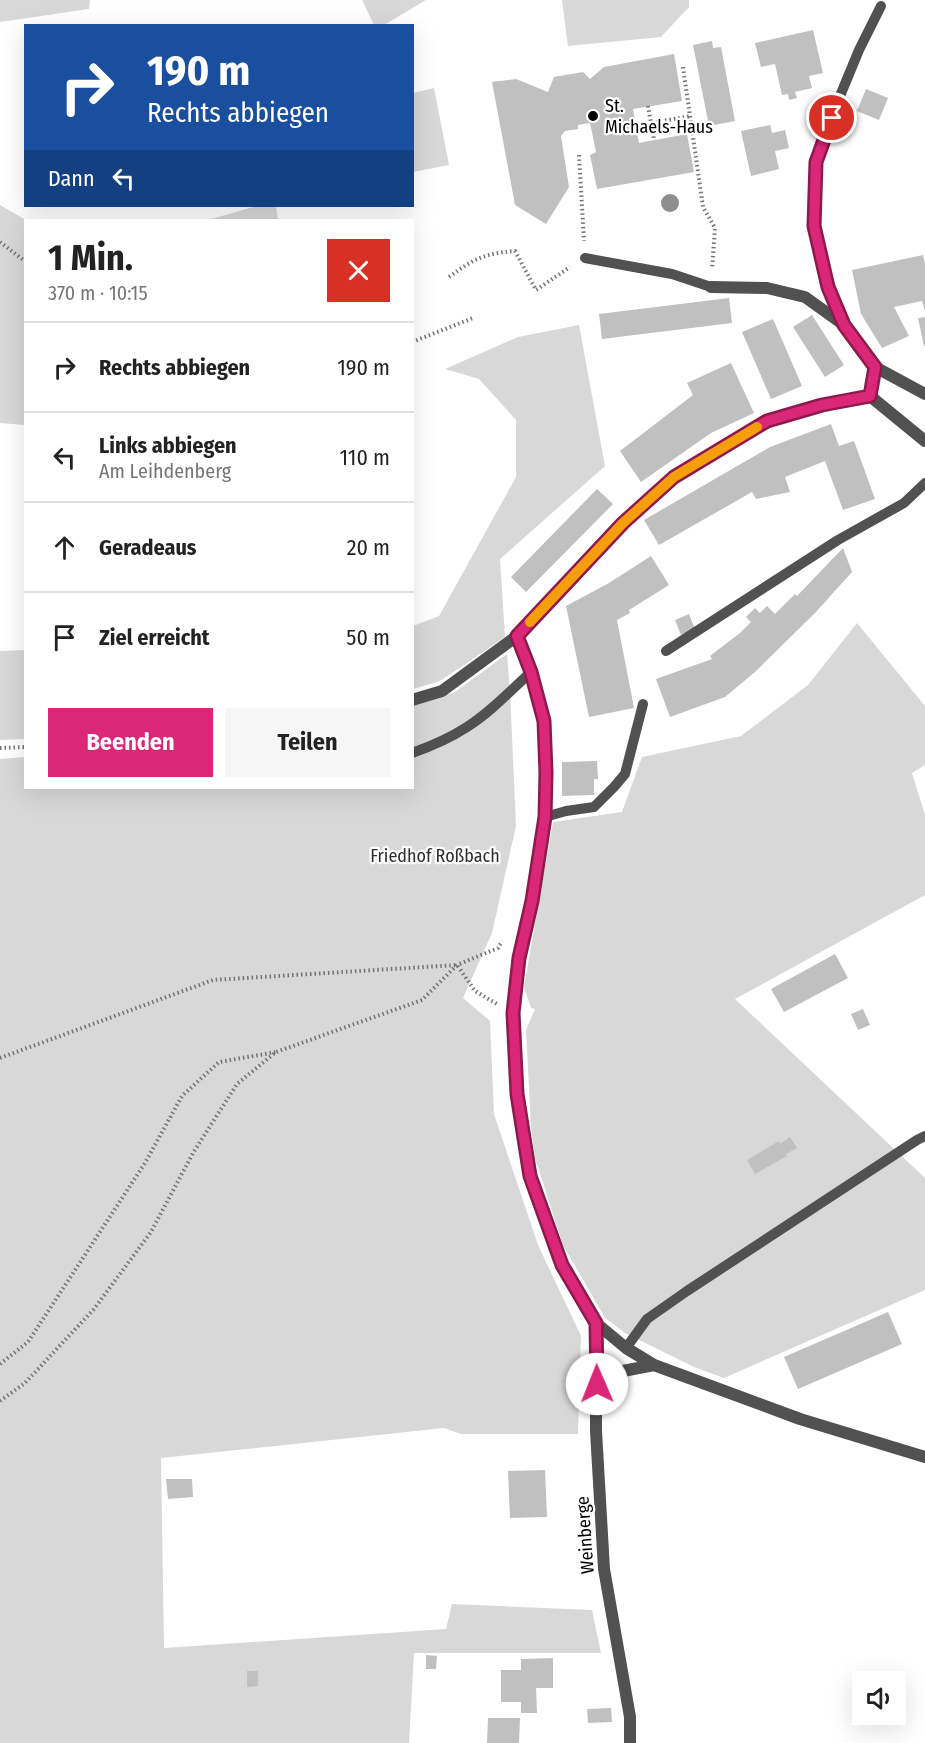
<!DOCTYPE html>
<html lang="de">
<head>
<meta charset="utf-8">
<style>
  :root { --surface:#fff; --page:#f6f6f6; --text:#222; --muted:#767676; --line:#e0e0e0; --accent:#db2777 }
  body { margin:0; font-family:"Fira Sans Condensed",sans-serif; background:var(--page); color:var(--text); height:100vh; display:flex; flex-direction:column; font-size:22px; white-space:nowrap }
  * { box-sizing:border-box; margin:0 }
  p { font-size:20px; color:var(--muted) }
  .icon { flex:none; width:33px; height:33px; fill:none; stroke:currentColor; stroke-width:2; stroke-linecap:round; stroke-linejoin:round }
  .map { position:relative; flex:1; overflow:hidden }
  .sheet { position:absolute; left:24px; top:219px; width:390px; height:570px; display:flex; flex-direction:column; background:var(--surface); border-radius:0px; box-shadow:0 6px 24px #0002 }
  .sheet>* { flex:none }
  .hud { position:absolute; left:24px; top:24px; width:390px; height:183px; border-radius:0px; box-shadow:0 6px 24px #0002; background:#1a4fa0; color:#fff; overflow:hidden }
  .tools { position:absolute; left:852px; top:1671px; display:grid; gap:12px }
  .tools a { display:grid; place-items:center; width:54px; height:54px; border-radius:0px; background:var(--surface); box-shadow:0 6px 24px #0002; font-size:30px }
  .pin { position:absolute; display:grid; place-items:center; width:51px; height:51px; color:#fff; margin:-26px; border:3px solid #fff; border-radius:50%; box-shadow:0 2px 6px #0007 }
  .me { position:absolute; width:66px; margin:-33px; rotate:359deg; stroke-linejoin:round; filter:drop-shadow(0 0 4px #0008) }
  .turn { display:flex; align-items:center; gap:21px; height:126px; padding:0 24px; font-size:27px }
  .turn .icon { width:78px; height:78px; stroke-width:2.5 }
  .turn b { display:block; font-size:42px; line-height:51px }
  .then { display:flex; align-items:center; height:57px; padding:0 24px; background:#0003; gap:12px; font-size:22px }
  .round { display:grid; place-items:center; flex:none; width:63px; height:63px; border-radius:0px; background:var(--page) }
  .head { display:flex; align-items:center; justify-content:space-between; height:102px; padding:0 24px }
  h1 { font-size:36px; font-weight:700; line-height:45px }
  .button { display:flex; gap:12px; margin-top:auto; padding:12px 24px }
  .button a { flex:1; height:69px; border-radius:0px; background:var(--accent); color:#fff; font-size:24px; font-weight:700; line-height:69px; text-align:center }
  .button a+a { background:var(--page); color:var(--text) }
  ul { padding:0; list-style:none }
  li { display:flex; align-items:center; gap:18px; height:90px; padding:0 24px; border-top:2px solid var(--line) }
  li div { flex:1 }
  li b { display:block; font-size:22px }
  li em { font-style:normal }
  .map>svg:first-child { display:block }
  .green { fill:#d8d8d8 }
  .building { fill:#c0c0c0 }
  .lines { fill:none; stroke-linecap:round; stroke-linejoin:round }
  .path { stroke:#737373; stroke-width:4; stroke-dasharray:1.5 3; stroke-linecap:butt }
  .lane { stroke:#515151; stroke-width:10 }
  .street { stroke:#515151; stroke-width:12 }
  .tree { fill:#8d8d8d }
  .route-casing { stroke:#8e194d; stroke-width:15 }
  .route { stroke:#db2777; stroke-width:10 }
  .slow { stroke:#f59e0b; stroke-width:10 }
  .poi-dot { fill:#000; stroke:#fff; stroke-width:2 }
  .labels { text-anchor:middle; stroke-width:4.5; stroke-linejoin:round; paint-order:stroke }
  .poi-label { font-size:18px; fill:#000; stroke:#fff; text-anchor:start }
  .park-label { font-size:18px; fill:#2f2f2f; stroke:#fff }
  .street-label { font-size:18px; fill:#000; stroke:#fff }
</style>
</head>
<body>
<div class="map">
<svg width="925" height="1743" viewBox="0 0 925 1743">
  <rect width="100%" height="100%" fill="#fff"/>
  <!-- green -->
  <path class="green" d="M0,0H90L89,9L0,22Z
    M362,0H426L384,25H374Z
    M562,0H689V7L661,37L568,46Z
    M434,88L449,165L413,172V93Z
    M0,205L26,220L25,425L0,423Z
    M257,206H276L278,220H208Z
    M579,325L605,466L500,559L505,637L440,681L413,689V626L439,616L516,477V420L479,379L445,369L518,337Z
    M857,623L925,706V765L912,773L925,815V895L735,999L925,1178V1290L724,1378L694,1367L625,1333L605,1318L563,1245L535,1158L531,1126L526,1030L535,1009L531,1008L524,987L553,822L622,812L642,757L741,736L808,685Z
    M25,650V739L0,740V651Z
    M507,654L510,691L516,826L492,933L463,998L490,1021L494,1114L538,1245L581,1336L578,1434H461L444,1428L161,1458L164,1648L446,1629L452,1604L592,1610L601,1653H414L409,1743H0V759L25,757L26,788H412L413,704L455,692Z"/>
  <!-- building -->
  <path class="building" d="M813,30L823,73L809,76L812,88L795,92L797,98L789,100L788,94L782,95L775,64L761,67L755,43Z
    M712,41L713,48L721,47L735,121L709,126L693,45Z
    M674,54L682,101L633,109L639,143L687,134L694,172L597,189L590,155L596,152L590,123L578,125V129L565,131L561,136L569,187L546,224L515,205L492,82L516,79L548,92L554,77L583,72L590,79L604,67Z
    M866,89L888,98L879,120L857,111Z
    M770,125L772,133L785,130L789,148L775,151L779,169L751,176L741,131Z
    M923,255L925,264V311L922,301L894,307L909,336L882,348L861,314L852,270Z
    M729,298L732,323L602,339L599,314Z
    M812,315L844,365L825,377L793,327Z
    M925,317V346H924L918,318Z
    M773,319L802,386L771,399L742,332Z
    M731,363L754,413L711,433L641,482L620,451L693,395L687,383Z
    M831,424L839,446L854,441L875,499L843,510L825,461L785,477L790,492L756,499L752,492L659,545L644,520L770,447Z
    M597,489L613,504L526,592L511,577Z
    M843,548L852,572L815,613L755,672L725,697L670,717L656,679L712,659L710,656L740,633L751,622L746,617L755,608L760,613L767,606L775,614L795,594L797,596Z
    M651,556L669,585L629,610L630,613L617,620L634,708L589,717L566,606L609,583Z
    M689,614L695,629L681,635L675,620Z
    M597,761L598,779H594V795L562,796V762Z
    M835,954L848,978L784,1012L771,989Z
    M863,1009L870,1025L858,1030L851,1014Z
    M790,1137L797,1148L786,1154L787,1156L755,1174L747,1160L779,1141L780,1144Z
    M888,1312L902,1344L798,1389L784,1357Z
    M545,1470L547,1517L510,1518L508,1471Z
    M166,1479H192L193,1497L168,1499Z
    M426,1655L437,1656L436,1669H426Z
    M553,1658V1688H536L537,1713H521V1702H501V1670H521V1659Z
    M247,1671H258V1686L247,1687Z
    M611,1708L612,1722L588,1723L587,1709Z
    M488,1718H520L519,1743H487Z"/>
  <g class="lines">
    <!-- path -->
    <path class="path" d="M683,67L703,207L715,228L712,269
      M648,106L651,123L691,116
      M651,123L654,140
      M579,155L584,241
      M0,242L26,262
      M449,277C475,258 483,254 515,251L536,290L570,267
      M412,342L473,318
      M0,748L26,747
      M0,1058L213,980L457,965L475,991L497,1004
      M0,1364L28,1342L145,1163L182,1096L219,1062L276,1052
      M0,1401L25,1383L94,1309L151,1232L193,1153L237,1084L276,1052L422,1000L457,965L498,948L501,943"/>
    <!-- lane -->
    <path class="lane" d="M585,258L672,274L711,287
      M844,325L828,287L814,226L816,163L840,96L859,50L881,6
      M517,636L531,672L544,721L546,773L545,817L532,901L519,958L513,1013L517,1094L530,1177L562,1265L596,1323
      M666,651L838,540L904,503L925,483
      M412,753C432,746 450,738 467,727C491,712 510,691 531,672
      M545,817L566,811L594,807L614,787L625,774L643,704
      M626,1348L647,1319L687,1291L917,1140L925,1136"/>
    <!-- street -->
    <path class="street" d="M711,287L767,288L805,297L844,325L875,367L925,394
      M870,396L925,441
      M870,396L875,367
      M412,700L442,691L517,636L623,523L674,477L767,421L823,405L870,396
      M596,1323V1431L604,1569L630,1717V1743
      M596,1323L626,1348L654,1365L800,1419L925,1457
      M597,1384L623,1371L654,1365"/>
  </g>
  <!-- trees -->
  <circle class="tree" cx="670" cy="203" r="9"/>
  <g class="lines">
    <defs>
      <path id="route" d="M597,1384L596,1323L562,1265L530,1176L517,1094L513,1013L519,958L532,901L545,817L546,773L544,721L531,672L517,636L623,523L674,477L767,421L822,405L870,396L875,367L844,325L828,287L814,226L816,162L832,118"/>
    </defs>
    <!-- route casing -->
    <use href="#route" class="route-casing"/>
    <!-- route -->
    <use href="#route" class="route"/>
    <!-- slow -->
    <path class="slow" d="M530,622L623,523L674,477L757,427"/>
  </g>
  <!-- markers -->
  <circle class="poi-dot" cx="593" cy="116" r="6"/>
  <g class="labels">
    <!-- poi labels -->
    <g class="poi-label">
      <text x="605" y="112">St.<tspan x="605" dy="21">Michaels-Haus</tspan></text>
    </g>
    <!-- park labels -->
    <g class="park-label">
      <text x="435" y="862">Friedhof Roßbach</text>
    </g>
    <!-- street labels -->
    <g class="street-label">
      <text transform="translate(585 1535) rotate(-94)" y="6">Weinberge</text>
    </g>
  </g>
</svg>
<div class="tools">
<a><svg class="icon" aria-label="sound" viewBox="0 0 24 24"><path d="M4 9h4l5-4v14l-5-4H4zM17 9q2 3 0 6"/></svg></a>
</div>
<div class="pin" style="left:832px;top:118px;background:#d93025"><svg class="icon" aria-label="arrive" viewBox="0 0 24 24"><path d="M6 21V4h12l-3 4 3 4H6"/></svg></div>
<svg class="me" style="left:597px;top:1384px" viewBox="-20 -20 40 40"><circle r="19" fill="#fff"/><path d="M0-13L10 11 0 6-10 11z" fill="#db2777"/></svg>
<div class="hud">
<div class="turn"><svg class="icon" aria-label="right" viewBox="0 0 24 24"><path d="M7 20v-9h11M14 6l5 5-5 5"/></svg><div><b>190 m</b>Rechts abbiegen</div></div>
<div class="then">Dann<svg class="icon" aria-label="left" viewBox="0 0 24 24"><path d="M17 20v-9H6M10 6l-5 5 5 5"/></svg></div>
</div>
<section class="sheet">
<div class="head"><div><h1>1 Min.</h1><p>370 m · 10:15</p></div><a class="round" style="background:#d93025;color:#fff"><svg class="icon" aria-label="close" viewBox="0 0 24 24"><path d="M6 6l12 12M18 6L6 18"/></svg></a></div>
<ul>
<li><svg class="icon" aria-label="right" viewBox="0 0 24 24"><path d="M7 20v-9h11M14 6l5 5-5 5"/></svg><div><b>Rechts abbiegen</b></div><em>190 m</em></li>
<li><svg class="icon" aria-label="left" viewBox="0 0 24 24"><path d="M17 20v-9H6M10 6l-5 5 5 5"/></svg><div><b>Links abbiegen</b><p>Am Leihdenberg</p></div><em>110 m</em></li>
<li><svg class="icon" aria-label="ahead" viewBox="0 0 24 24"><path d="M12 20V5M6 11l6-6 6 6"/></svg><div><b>Geradeaus</b></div><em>20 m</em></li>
<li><svg class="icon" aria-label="arrive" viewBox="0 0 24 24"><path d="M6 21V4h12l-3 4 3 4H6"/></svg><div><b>Ziel erreicht</b></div><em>50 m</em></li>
</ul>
<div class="button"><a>Beenden</a><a>Teilen</a></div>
</section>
</div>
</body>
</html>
